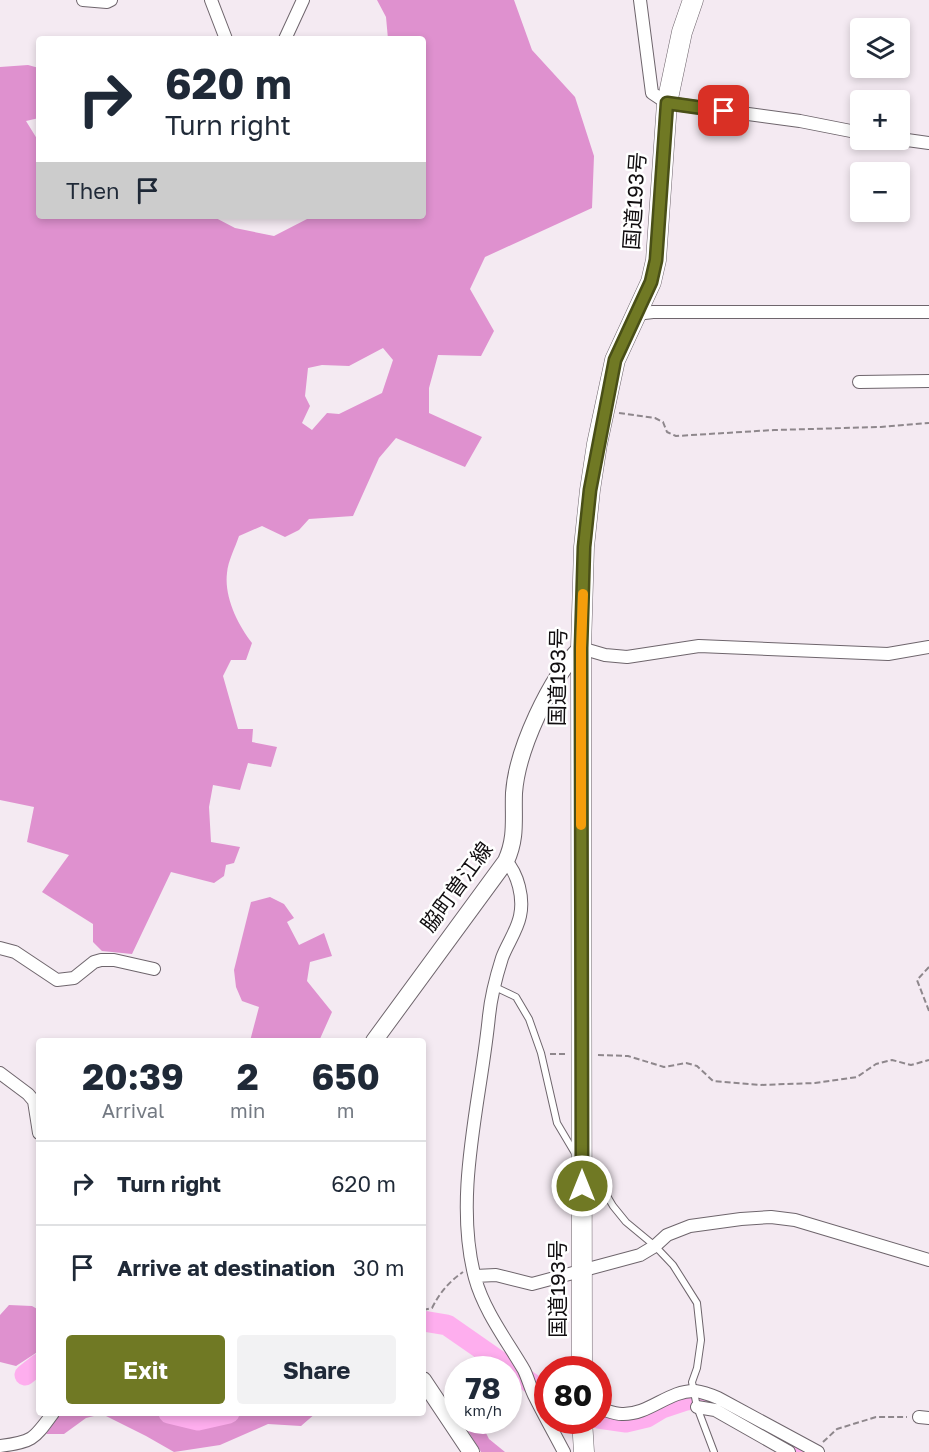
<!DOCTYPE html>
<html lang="en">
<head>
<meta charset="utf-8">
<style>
  :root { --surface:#fff; --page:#f2f2f3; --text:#1f2937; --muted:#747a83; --line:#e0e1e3; --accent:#707924 }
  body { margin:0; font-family:"Golos Text","Noto Sans JP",sans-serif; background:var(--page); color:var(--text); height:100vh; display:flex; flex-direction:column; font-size:22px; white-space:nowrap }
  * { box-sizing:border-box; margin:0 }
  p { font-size:20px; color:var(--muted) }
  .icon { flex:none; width:33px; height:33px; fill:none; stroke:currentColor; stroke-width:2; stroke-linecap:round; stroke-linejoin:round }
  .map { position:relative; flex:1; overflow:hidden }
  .details { position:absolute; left:36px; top:1038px; width:390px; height:378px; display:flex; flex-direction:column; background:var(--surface); border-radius:6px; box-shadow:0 3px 9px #0003 }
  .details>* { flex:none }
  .guide { position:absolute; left:36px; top:36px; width:390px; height:183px; border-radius:6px; box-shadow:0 3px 9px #0003; background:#fff; color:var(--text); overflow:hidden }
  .controls { position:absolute; left:850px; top:18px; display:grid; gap:12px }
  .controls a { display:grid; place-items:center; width:60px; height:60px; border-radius:6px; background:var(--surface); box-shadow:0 3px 9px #0003; font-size:30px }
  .speed { position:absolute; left:444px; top:1356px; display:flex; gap:12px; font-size:30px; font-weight:700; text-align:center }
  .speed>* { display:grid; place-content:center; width:78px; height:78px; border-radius:50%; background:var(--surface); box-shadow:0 3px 9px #0003; line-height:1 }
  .speed small { font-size:15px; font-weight:400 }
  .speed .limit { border:9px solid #d22; background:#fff; color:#111 }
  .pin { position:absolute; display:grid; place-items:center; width:51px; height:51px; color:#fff; margin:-26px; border-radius:12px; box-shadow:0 3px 9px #0006 }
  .me { position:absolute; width:66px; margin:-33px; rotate:0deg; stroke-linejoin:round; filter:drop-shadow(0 0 4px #0008) }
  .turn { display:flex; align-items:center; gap:21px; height:126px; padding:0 30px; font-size:27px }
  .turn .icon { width:78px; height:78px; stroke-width:2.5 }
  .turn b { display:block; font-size:42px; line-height:51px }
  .then { display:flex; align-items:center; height:57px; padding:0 30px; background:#0003; gap:12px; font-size:22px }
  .eta { display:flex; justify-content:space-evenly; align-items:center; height:102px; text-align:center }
  .eta b { font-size:36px; font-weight:700; line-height:42px }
  .primary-button { display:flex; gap:12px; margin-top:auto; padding:12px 30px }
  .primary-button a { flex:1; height:69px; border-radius:6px; background:var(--accent); color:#fff; font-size:24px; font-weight:700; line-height:69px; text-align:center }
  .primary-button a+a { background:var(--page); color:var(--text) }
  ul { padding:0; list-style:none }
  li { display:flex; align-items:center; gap:18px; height:84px; padding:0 30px; border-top:2px solid var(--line) }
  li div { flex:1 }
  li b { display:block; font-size:22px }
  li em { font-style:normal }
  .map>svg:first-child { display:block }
  .forest { fill:#df91cf; fill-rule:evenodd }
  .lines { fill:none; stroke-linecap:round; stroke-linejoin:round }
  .river { stroke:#feaeee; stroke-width:21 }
  .service-casing { stroke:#6e656c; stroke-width:8 }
  .minor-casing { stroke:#6e656c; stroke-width:14 }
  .secondary-casing { stroke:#6e656c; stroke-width:18 }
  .trunk-casing { stroke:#6e656c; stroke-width:21 }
  .path { stroke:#8e878c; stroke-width:2; stroke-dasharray:6 3; stroke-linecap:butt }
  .service { stroke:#fff; stroke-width:6 }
  .minor { stroke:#fff; stroke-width:12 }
  .secondary { stroke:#fff; stroke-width:16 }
  .trunk { stroke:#fff; stroke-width:20 }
  .route-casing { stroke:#494f17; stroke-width:15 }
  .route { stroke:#707924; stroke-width:10 }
  .slow { stroke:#f59e0b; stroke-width:10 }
  .labels { text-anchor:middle; stroke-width:5; stroke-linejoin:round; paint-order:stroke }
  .street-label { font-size:21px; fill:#110e10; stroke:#fff }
</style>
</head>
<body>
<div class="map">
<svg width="929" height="1452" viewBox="0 0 929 1452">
  <rect width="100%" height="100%" fill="#f4eaf2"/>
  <!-- forest -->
  <path class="forest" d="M377,0H514L532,50L575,97L594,156L592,208L485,257L470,289L494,331L481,356L438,355L429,388V413L482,437L465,467L396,438L379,458L353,516L309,519L299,530L285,537L262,526L239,536C235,548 228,561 227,573C224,597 238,625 252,643L246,660H231L223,676L238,729H253L252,742L277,747L271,767L248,763L240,790L213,785L209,807L211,842L240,847L234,863L226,865L224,876L214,883L171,872L132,954L102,951L93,942V924L42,892L69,855L27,842L34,807L0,800V67L28,65L39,68V118L26,121L39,142V216H212L235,228L274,236L309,218L330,216H423V39H388L386,17ZM383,348L393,360L382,393L339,414L327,413L312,430L302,423L310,406L305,396L308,368L322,365L349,366Z
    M270,897L284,904L294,918L287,922L299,945L324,933L332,956L310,962L307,981L332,1012L319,1041H250L259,1007L242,1001L236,987L234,970L251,902Z
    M9,1305L32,1306L39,1310V1351L16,1366L0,1362V1315Z
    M61,1413H157L164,1417L242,1416L245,1413H316L301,1426L268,1424L220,1445L174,1452L146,1436L102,1414L86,1418L64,1434H46Z
    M462,1421H480L489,1439L505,1452H481Z"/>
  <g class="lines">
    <!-- river -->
    <path class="river" d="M423,1321L447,1325L548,1395
      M25,1375L39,1364
      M169,1413L198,1420L229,1413
      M598,1418L626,1422L647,1417L662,1408L686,1400L704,1398L724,1406L803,1452"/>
    <defs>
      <path id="service" d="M495,987L516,997L529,1019L541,1053L557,1123L576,1155
        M587,1170L600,1184L613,1206L626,1222L655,1246L673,1265L697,1303L701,1340L697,1368L692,1382L697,1407L714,1452"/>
      <path id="minor" d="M83,0L107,2L111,0
        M211,0L226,39
        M640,0L652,93L667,103L800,121L861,133
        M285,39L303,0
        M900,139L929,143
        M636,314L653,312H929
        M859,382L929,381
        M581,648L605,655L627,657L699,646L888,654L929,647
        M506,861C518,874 524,898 520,916C517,931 507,944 502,958C496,977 491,996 489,1016C481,1100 453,1195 475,1278C484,1311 507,1341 524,1370C528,1378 530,1387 534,1395C544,1415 554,1433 564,1452
        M0,948L15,952L57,980L74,978L94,962L101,960H114L154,969
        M0,1073L28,1094L34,1101L39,1133
        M475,1276L496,1275L532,1284L640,1255L655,1246L667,1235L690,1226L741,1219L771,1217L795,1220L929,1260
        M697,1407L715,1410L789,1452
        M598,1408C606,1410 614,1414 622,1414C649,1415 669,1390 695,1391C703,1392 711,1395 718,1398L818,1452
        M919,1417L929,1418
        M0,1446C33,1442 34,1439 53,1413"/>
      <path id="secondary" d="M374,1041L506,861C517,837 513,818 514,793C517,750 550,678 581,648
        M423,1380L471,1452"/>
      <path id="trunk" d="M582,1370L581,648L584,547L590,490L597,444L615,360L651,282L656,260L667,103L682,32L693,0
        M582,1420L584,1452"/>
    </defs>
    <!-- service casing -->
    <use href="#service" class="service-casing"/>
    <!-- minor casing -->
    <use href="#minor" class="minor-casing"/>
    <!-- secondary casing -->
    <use href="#secondary" class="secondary-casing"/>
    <!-- trunk casing -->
    <use href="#trunk" class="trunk-casing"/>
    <!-- path -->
    <path class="path" d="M619,413L655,418L663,422L667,432L676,436L774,430L881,427L929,423
      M929,967L917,980L929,1011
      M550,1054H565
      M598,1055L628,1056L664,1067L686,1063L697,1066L713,1081L759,1085L815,1083L857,1077L876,1064L892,1060L911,1065L929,1060
      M423,1310L432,1308C440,1292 449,1282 463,1272
      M823,1442L837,1429L876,1417H907"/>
    <!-- service -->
    <use href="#service" class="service"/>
    <!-- minor -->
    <use href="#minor" class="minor"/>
    <!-- secondary -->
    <use href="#secondary" class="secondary"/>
    <!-- trunk -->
    <use href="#trunk" class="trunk"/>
  </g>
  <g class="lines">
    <defs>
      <path id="route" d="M582,1186L581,648L584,547L590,490L615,360L651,282L656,260L667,103L724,111"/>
    </defs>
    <!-- route casing -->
    <use href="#route" class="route-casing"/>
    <!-- route -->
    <use href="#route" class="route"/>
    <!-- slow -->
    <path class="slow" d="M581,825V648L583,594"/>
  </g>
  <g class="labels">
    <!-- street labels -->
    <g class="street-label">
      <text transform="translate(635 201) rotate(-86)" y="7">国道193号</text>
      <text transform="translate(558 677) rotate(-89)" y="7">国道193号</text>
      <text transform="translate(457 887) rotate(-54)" y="7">脇町曽江線</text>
      <text transform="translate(558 1289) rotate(-90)" y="7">国道193号</text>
    </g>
  </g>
</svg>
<div class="controls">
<a><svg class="icon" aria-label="layers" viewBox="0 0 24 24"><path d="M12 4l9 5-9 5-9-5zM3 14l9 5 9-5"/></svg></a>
<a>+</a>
<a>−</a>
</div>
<div class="speed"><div>78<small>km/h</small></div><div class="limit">80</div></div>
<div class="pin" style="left:724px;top:111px;background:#d93025"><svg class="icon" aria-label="arrive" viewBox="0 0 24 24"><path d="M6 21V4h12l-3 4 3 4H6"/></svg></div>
<svg class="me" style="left:582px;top:1186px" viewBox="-20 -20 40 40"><circle r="17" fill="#707924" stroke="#fff" stroke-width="3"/><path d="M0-11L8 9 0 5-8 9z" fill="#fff"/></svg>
<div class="guide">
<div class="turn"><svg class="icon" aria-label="right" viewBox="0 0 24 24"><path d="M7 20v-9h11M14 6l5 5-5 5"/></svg><div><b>620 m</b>Turn right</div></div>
<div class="then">Then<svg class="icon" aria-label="arrive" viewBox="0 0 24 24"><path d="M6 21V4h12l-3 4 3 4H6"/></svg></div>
</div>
<section class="details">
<div class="eta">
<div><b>20:39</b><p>Arrival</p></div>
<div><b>2</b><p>min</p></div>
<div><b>650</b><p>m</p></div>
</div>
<ul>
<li><svg class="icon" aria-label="right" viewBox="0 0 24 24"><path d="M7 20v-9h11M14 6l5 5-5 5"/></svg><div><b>Turn right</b></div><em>620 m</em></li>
<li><svg class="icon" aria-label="arrive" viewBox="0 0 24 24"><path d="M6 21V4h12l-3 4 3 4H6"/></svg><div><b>Arrive at destination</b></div><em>30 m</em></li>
</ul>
<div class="primary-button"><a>Exit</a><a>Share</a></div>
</section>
</div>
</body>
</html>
